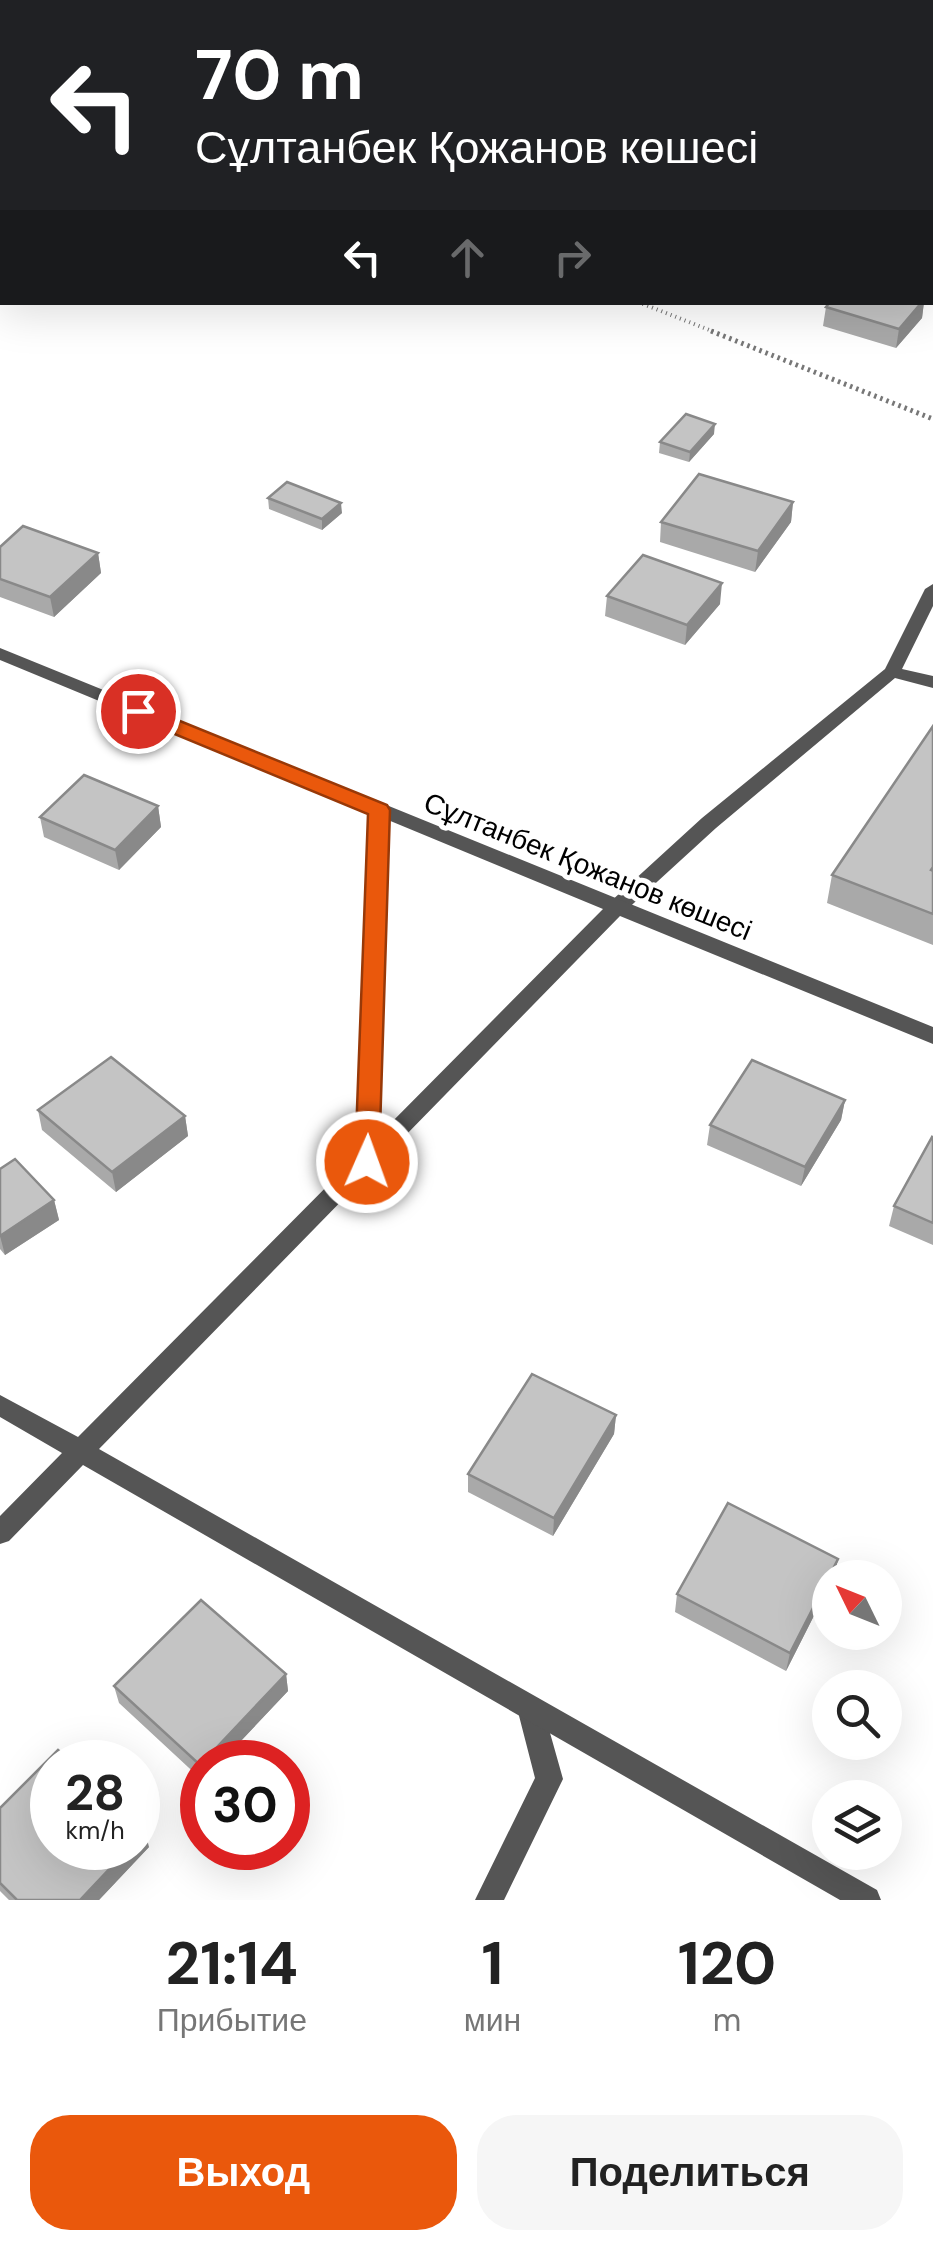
<!DOCTYPE html>
<html lang="ru">
<head>
<meta charset="utf-8">
<style>
  :root { --surface:#fff; --page:#f6f6f6; --text:#222; --muted:#767676; --accent:#ea580c }
  body { margin:0; font-family:"DM Sans",sans-serif; background:var(--page); color:var(--text); height:100vh; display:flex; flex-direction:column; font-size:38px; white-space:nowrap }
  * { box-sizing:border-box; margin:0 }
  p { font-size:32px; color:var(--muted) }
  .icon { flex:none; width:55px; height:55px; fill:none; stroke:currentColor; stroke-width:2; stroke-linecap:round; stroke-linejoin:round }
  .map { position:relative; height:1900px; overflow:hidden }
  .side { display:flex; flex-direction:column; background:var(--surface); flex:1 }
  .side>* { flex:none }
  .hud { position:absolute; left:0px; top:0px; width:935px; height:305px; box-shadow:0 10px 40px #0002; background:#202124; color:#fff; overflow:hidden }
  .needle { width:65px; rotate:313deg }
  .fabs { position:absolute; left:812px; top:1560px; display:grid; gap:20px }
  .fabs a { display:grid; place-items:center; width:90px; height:90px; border-radius:50%; background:var(--surface); box-shadow:0 10px 40px #0002; font-size:50px }
  .speed { position:absolute; left:30px; top:1740px; display:flex; gap:20px; font-size:50px; font-weight:700; text-align:center }
  .speed>* { display:grid; place-content:center; width:130px; height:130px; border-radius:50%; background:var(--surface); box-shadow:0 10px 40px #0002; line-height:1 }
  .speed small { font-size:25px; font-weight:400 }
  .speed .limit { border:15px solid #d22; background:#fff; color:#111 }
  .pin { position:absolute; display:grid; place-items:center; width:85px; height:85px; color:#fff; margin:-42px; border:5px solid #fff; border-radius:50%; box-shadow:0 2px 10px #0007 }
  .me { position:absolute; width:110px; margin:-55px; rotate:2deg; stroke-linejoin:round; filter:drop-shadow(0 0 8px #0008) }
  .turn { display:flex; align-items:center; gap:35px; height:210px; padding:0 30px; font-size:45px }
  .turn .icon { width:130px; height:130px; stroke-width:2.5 }
  .turn b { display:block; font-size:70px; line-height:85px }
  .lanes { display:flex; align-items:center; height:95px; padding:0 30px; background:#0003; justify-content:center; gap:50px; direction:ltr }
  .lanes .off { opacity:.35 }
  .eta { display:flex; justify-content:space-evenly; align-items:center; height:170px; text-align:center }
  .eta b { font-size:60px; font-weight:700; line-height:70px }
  .action { display:flex; gap:20px; margin-top:auto; padding:20px 30px }
  .action a { flex:1; height:115px; border-radius:40px; background:var(--accent); color:#fff; font-size:40px; font-weight:700; line-height:115px; text-align:center }
  .action a+a { background:var(--page); color:var(--text) }
  .map>svg:first-child { display:block }
  .lines { fill:none; stroke-linecap:round; stroke-linejoin:round }
  .path-far1 { stroke:#777; stroke-width:4; stroke-dasharray:1 4; stroke-linecap:butt }
  .path { stroke:#777; stroke-width:5; stroke-dasharray:2.5 4; stroke-linecap:butt }
  .service { fill:#555; fill-rule:evenodd }
  .minor { fill:#555; fill-rule:evenodd }
  .wall { fill:#a9a9a9 }
  .shaded-wall { fill:#898989 }
  .building { fill:#c4c4c4; stroke:#898989; stroke-width:2.5 }
  .route { fill:#ea580c; stroke:#983908; stroke-width:2.5 }
  .labels { text-anchor:middle; stroke-width:10; stroke-linejoin:round; paint-order:stroke }
  .street-label { font-size:28px; fill:#000; stroke:#fff }
</style>
</head>
<body>
<div class="map">
<svg width="933" height="1900" viewBox="0 0 933 1900">
  <rect width="100%" height="100%" fill="#fff"/>
  <g class="lines">
    <!-- path-far1 -->
    <path class="path-far1" d="M638,302L717,333"/>
    <!-- path -->
    <path class="path" d="M711,331L933,419"/>
    <!-- service -->
    <path class="service" d="M26,0H46L47,2H28Z
      M2,25V34L0,35V26Z
      M0,53L2,54V62L0,61Z
      M0,163H2V171H0Z
      M933,584V606L902,669L933,676V688L895,678L716,828L623,913H609L606,908L609,903L702,818L885,669L925,589Z
      M530,1695L539,1699L543,1708L563,1779L504,1900H475L535,1778L517,1708L521,1699Z"/>
    <!-- minor -->
    <path class="minor" d="M0,648L933,1027V1044L620,916L99,1449L877,1890L881,1900H840L83,1465L9,1541L0,1544V1516L62,1453L0,1417V1395L78,1437L356,1157L370,813L0,660ZM388,820L603,909L379,1135Z"/>
  </g>
  <!-- wall -->
  <path class="wall" d="M96,0H314L318,2H105Z
    M830,302H924L922,318L896,348L823,326L826,307Z
    M714,434L689,462L659,453L660,442Z
    M268,498L342,513L322,530L269,509Z
    M793,502L791,522L755,572L660,542L661,522Z
    M0,547L98,553L101,573L54,617L0,597Z
    M607,596L720,604L685,645L605,616Z
    M933,726V945L827,903L832,875Z
    M158,806L161,827L119,870L44,837L40,817Z
    M845,1100L841,1120L801,1186L707,1145L710,1125Z
    M38,1110L185,1116L188,1136L116,1192L42,1130Z
    M933,1138V1245L889,1226L894,1206Z
    M0,1169L54,1200L59,1220L5,1255L0,1249Z
    M616,1415L614,1434L553,1536L468,1492V1474Z
    M838,1559L834,1576L786,1671L675,1612L677,1594Z
    M286,1674L288,1691L221,1762H202V1780L119,1703L114,1686Z
    M0,1808L149,1847L99,1900H9L0,1891Z"/>
  <!-- shaded-wall -->
  <path class="shaded-wall" d="M2,120V148L0,150V121Z
    M922,302H924L922,318L896,348L899,329Z
    M715,424L714,434L689,462L690,452Z
    M793,502L791,522L755,572L758,551Z
    M341,503L342,513L322,530V519Z
    M98,553L101,573L54,617L50,597Z
    M722,583L720,604L685,645L687,625Z
    M158,806L161,827L119,870L115,850Z
    M845,1100L841,1120L801,1186L805,1167Z
    M185,1116L188,1136L116,1192L112,1172Z
    M54,1200L59,1220L5,1255L0,1236Z
    M616,1415L614,1434L553,1536L554,1518Z
    M838,1559L834,1576L830,1578V1584L786,1671L790,1653Z
    M286,1674L288,1691L221,1762H202V1777L200,1765Z
    M145,1831L149,1847L99,1900H80L129,1848H138V1839Z"/>
  <!-- building -->
  <path class="building" d="M183,0H314L318,1L316,2H192Z
    M932,26H933L932,106Z
    M0,102L2,103V120L0,121Z
    M830,302H922L899,329L826,307Z
    M686,414L715,424L690,452L660,442Z
    M699,474L793,502L758,551L661,522Z
    M287,482L341,503L322,519L268,498Z
    M23,526L98,553L50,597L0,579V547Z
    M643,555L722,583L687,625L607,596Z
    M933,726V867L931,870L933,871V914L832,875Z
    M84,775L158,806L115,850L40,817Z
    M111,1057L185,1116L112,1172L38,1110Z
    M752,1060L845,1100L805,1167L710,1125Z
    M932,1137L933,1138V1223L894,1206Z
    M15,1159L54,1200L0,1236V1169Z
    M532,1374L616,1415L554,1518L468,1474Z
    M728,1503L838,1559L790,1653L677,1594Z
    M201,1600L286,1674L200,1765L114,1686Z
    M58,1750L72,1762H52V1848H129L80,1900H17L0,1883V1808Z
    M138,1825L145,1831L138,1839Z"/>
  <!-- route -->
  <path class="route" d="M138,704L387,805L390,810L379,1162L376,1169H358L355,1162L368,814L131,716L128,711Z"/>
  <g class="labels">
    <!-- street labels -->
    <g class="street-label">
      <text transform="translate(588 866) rotate(22)" y="10">Сұлтанбек Қожанов көшесі</text>
    </g>
  </g>
</svg>
<div class="fabs">
<a><svg class="needle" viewBox="-14 -14 28 28"><path d="M0-13l5 13h-10z" fill="#e53935"/><path d="M0 13l5-13h-10z" fill="#767676"/></svg></a>
<a><svg class="icon" aria-label="search" viewBox="0 0 24 24"><circle cx="10" cy="10" r="6"/><path d="M15 15l6 6"/></svg></a>
<a><svg class="icon" aria-label="layers" viewBox="0 0 24 24"><path d="M12 4l9 5-9 5-9-5zM3 14l9 5 9-5"/></svg></a>
</div>
<div class="speed"><div>28<small>km/h</small></div><div class="limit">30</div></div>
<div class="pin" style="left:138px;top:711px;background:#d93025"><svg class="icon" aria-label="arrive" viewBox="0 0 24 24"><path d="M6 21V4h12l-3 4 3 4H6"/></svg></div>
<svg class="me" style="left:367px;top:1162px" viewBox="-20 -20 40 40"><circle r="17" fill="#ea580c" stroke="#fff" stroke-width="3"/><path d="M0-11L8 9 0 5-8 9z" fill="#fff"/></svg>
<div class="hud">
<div class="turn"><svg class="icon" aria-label="left" viewBox="0 0 24 24"><path d="M17 20v-9H6M10 6l-5 5 5 5"/></svg><div><b>70 m</b>Сұлтанбек Қожанов көшесі</div></div>
<div class="lanes"><svg class="icon" aria-label="left" viewBox="0 0 24 24"><path d="M17 20v-9H6M10 6l-5 5 5 5"/></svg><svg class="icon off" aria-label="ahead" viewBox="0 0 24 24"><path d="M12 20V5M6 11l6-6 6 6"/></svg><svg class="icon off" aria-label="right" viewBox="0 0 24 24"><path d="M7 20v-9h11M14 6l5 5-5 5"/></svg></div>
</div>
</div>
<section class="side">
<div class="eta">
<div><b>21:14</b><p>Прибытие</p></div>
<div><b>1</b><p>мин</p></div>
<div><b>120</b><p>m</p></div>
</div>
<div class="action"><a>Выход</a><a>Поделиться</a></div>
</section>
</body>
</html>
